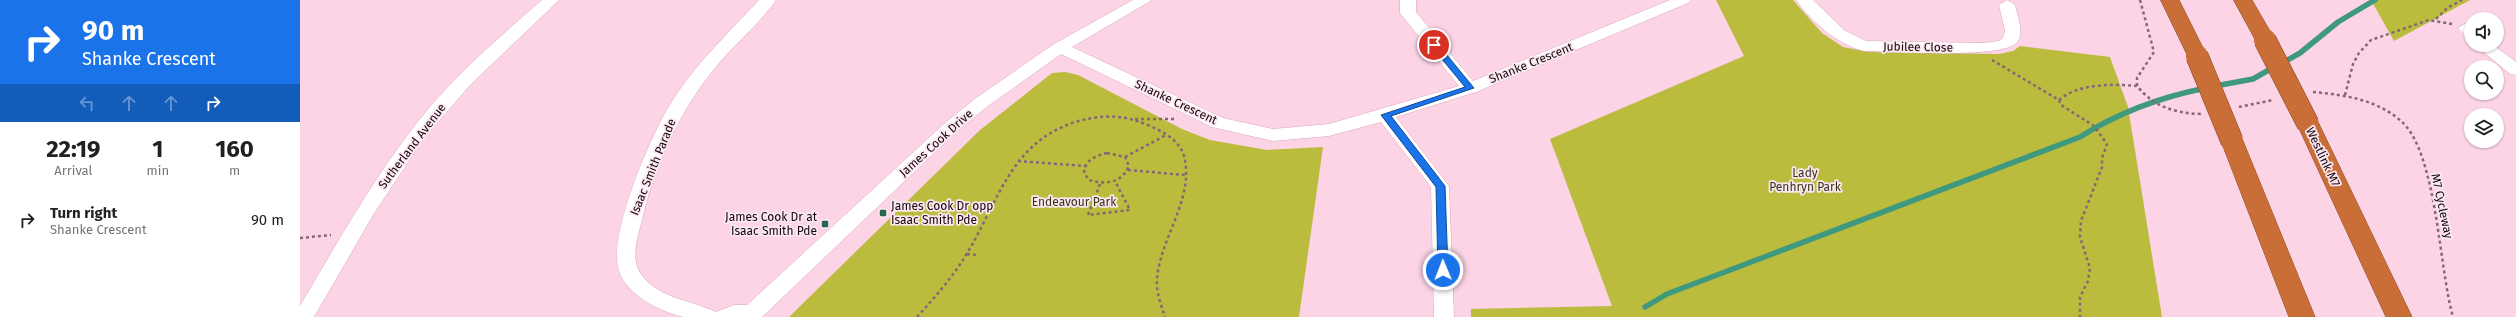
<!DOCTYPE html>
<html lang="en">
<head>
<meta charset="utf-8">
<style>
  :root { --surface:#fff; --page:#f6f6f6; --text:#202124; --muted:#757577 }
  body { margin:0; font-family:"Fira Sans",sans-serif; background:var(--page); color:var(--text); height:100vh; display:flex; flex-direction:column; font-size:15px; white-space:nowrap }
  * { box-sizing:border-box; margin:0 }
  p { font-size:13px; color:var(--muted) }
  .icon { flex:none; width:22px; height:22px; fill:none; stroke:currentColor; stroke-width:2; stroke-linecap:round; stroke-linejoin:round }
  .map { position:relative; flex:1; overflow:hidden }
  .side { display:flex; flex-direction:column; background:var(--surface); width:300px }
  .side>* { flex:none }
  .top-card { background:#1a73e8; color:#fff; overflow:hidden }
  .tools { position:absolute; left:2164px; top:12px; display:grid; gap:8px }
  .tools a { display:grid; place-items:center; width:40px; height:40px; border-radius:50%; background:var(--surface); box-shadow:0 1px 3px #0004; font-size:20px }
  .pin { position:absolute; display:grid; place-items:center; width:34px; height:34px; color:#fff; margin:-17px; border:2px solid #fff; border-radius:50%; box-shadow:0 1px 4px #0007 }
  .me { position:absolute; width:44px; margin:-22px; rotate:359deg; stroke-linejoin:round; filter:drop-shadow(0 0 3px #0008) }
  .turn { display:flex; align-items:center; gap:14px; height:84px; padding:0 16px; font-size:18px }
  .turn .icon { width:52px; height:52px; stroke-width:2.5 }
  .turn b { display:block; font-size:28px; line-height:34px }
  .lanes { display:flex; align-items:center; height:38px; padding:0 16px; background:#0003; justify-content:center; gap:20px; direction:ltr }
  .lanes .off { opacity:.35 }
  .eta { display:flex; justify-content:space-evenly; align-items:center; height:68px; text-align:center }
  .eta b { font-size:24px; font-weight:700; line-height:28px }
  ul { padding:0; list-style:none }
  li { display:flex; align-items:center; gap:12px; height:60px; padding:0 16px }
  li div { flex:1 }
  li b { display:block; font-size:15px }
  li em { font-style:normal }
  main { display:flex; flex:1; min-height:0 }
  .map>svg:first-child { display:block }
  .green { fill:#bbbc3e }
  .lines { fill:none; stroke-linecap:round; stroke-linejoin:round }
  .stream { stroke:#3f997f; stroke-width:5.5 }
  .minor-casing { stroke:#d9a9bf; stroke-width:1 }
  .highway-casing { stroke:#894a28; stroke-width:1 }
  .path { stroke:#836875; stroke-width:2.5; stroke-dasharray:3 3; stroke-linecap:butt }
  .minor { fill:#fff; fill-rule:evenodd }
  .highway { fill:#c86e36; fill-rule:evenodd }
  .highway-bridge-casing { stroke:#894a28; stroke-width:23; stroke-linecap:butt }
  .highway-bridge { stroke:#c86e36; stroke-width:22 }
  .route { fill:#1a73e8; stroke:#114b97 }
  .poi-dot { fill:#286653; stroke:#fce8f0; stroke-width:1.5 }
  .labels { text-anchor:middle; stroke-width:3.5; stroke-linejoin:round; paint-order:stroke }
  .street-label { font-size:12px; fill:#15060e; stroke:#fce8f0 }
  .park-label { font-size:12px; fill:#34341c; stroke:#fce8f0 }
  .poi-label { font-size:12px; fill:#15060e; stroke:#fce8f0; text-anchor:start }
</style>
</head>
<body>
<main>
<section class="side">
<div class="top-card">
<div class="turn"><svg class="icon" aria-label="right" viewBox="0 0 24 24"><path d="M7 20v-9h11M14 6l5 5-5 5"/></svg><div><b>90 m</b>Shanke Crescent</div></div>
<div class="lanes"><svg class="icon off" aria-label="left" viewBox="0 0 24 24"><path d="M17 20v-9H6M10 6l-5 5 5 5"/></svg><svg class="icon off" aria-label="ahead" viewBox="0 0 24 24"><path d="M12 20V5M6 11l6-6 6 6"/></svg><svg class="icon off" aria-label="ahead" viewBox="0 0 24 24"><path d="M12 20V5M6 11l6-6 6 6"/></svg><svg class="icon" aria-label="right" viewBox="0 0 24 24"><path d="M7 20v-9h11M14 6l5 5-5 5"/></svg></div>
</div>
<div class="eta">
<div><b>22:19</b><p>Arrival</p></div>
<div><b>1</b><p>min</p></div>
<div><b>160</b><p>m</p></div>
</div>
<ul>
<li><svg class="icon" aria-label="right" viewBox="0 0 24 24"><path d="M7 20v-9h11M14 6l5 5-5 5"/></svg><div><b>Turn right</b><p>Shanke Crescent</p></div><em>90 m</em></li>
</ul>
</section>
<div class="map">
<svg width="2216" height="317" viewBox="0 0 2216 317">
  <rect width="100%" height="100%" fill="#fcd4e6"/>
  <!-- green -->
  <path class="green" d="M1416,0H1493L1522,33L1543,47L1569,52L1699,54L1713,51L1720,46L1810,57L1828,107L1862,317H1171V309L1312,306L1250,139L1444,56Z
    M2071,0H2170L2094,41Z
    M765,72L778,75L882,129L910,140L967,150L1023,147L999,317H489L680,130L752,73Z"/>
  <g class="lines">
    <!-- stream -->
    <path class="stream" d="M1982,63L2000,53L2038,22L2075,0
      M1915,86L1953,79L1974,67
      M1345,307L1367,294L1780,137C1819,112 1861,97 1906,88"/>
    <defs>
      <path id="minor" d="M242,0H259L170,85L124,138L73,215L14,317H0V306C40,238 79,168 130,107C163,68 203,34 242,0Z
        M459,0H476C460,23 437,42 419,63C381,108 355,163 342,220C338,235 331,257 339,271C354,298 391,300 416,312L434,305H447L644,124L676,98L754,44L833,0H852L772,47L923,118L973,129L1029,124L1159,86L1100,13V0H1116V12L1173,81L1370,0H1391L1388,3L1176,92L1096,117L1149,186L1154,317H1134L1131,187L1081,122L1029,136L973,141L912,127L761,54L688,106L656,132L462,317C440,317 405,317 384,317C360,312 327,295 319,271C307,235 353,130 374,98C398,62 430,31 459,0Z
        M1496,0H1513L1544,30L1566,41L1683,43L1699,41L1703,38L1705,31L1699,5L1707,0L1715,5C1717,16 1724,30 1718,41C1708,60 1588,51 1564,51C1537,44 1512,22 1496,0Z
        M2166,23L2171,24V37L2165,35L2158,28Z
        M2175,45H2193L2216,62V75L2210,74Z"/>
      <path id="highway" d="M1861,0H1879L1907,56L1904,60L1897,62L1890,60Z
        M1934,0H1952L1975,40L1972,44H1958Z
        M2008,117L2016,119L2019,124L2112,317H2086L1997,124L2000,119Z
        M1932,134L1940,136L1943,141L2015,317H1989L1921,141L1924,136Z"/>
    </defs>
    <!-- minor casing -->
    <use href="#minor" class="minor-casing"/>
    <!-- highway casing -->
    <use href="#highway" class="highway-casing"/>
    <!-- path -->
    <path class="path" d="M1840,0L1854,52L1837,78V86C1854,107 1875,113 1901,114
      M2136,19L2147,8L2162,0
      M1692,60L1759,100L1761,105L1794,126L1807,144L1802,158V167L1781,221L1780,237L1790,268L1788,281L1780,297V317
      M2013,92C2044,95 2076,99 2101,121C2137,152 2139,269 2153,317
      M2045,95L2053,64L2059,53L2071,40L2129,20L2152,24
      M1759,100C1779,83 1812,84 1837,86
      M1939,107L1973,100
      M835,119H874
      M807,153L825,157L829,166C822,183 805,185 789,180L784,173C785,160 795,156 807,153Z
      M825,157L866,135
      M718,161L785,166
      M828,170L885,175
      M800,184L788,215L830,210L815,181
      M0,238L31,235
      M667,254L677,255
      M617,317C635,297 652,278 666,255C698,203 710,143 775,122C796,116 817,114 837,121C854,127 879,137 884,156C895,198 860,238 857,279C856,292 861,305 865,317"/>
    <!-- minor -->
    <use href="#minor" class="minor"/>
    <!-- highway -->
    <use href="#highway" class="highway"/>
    <defs>
      <path id="highway-bridge" d="M1965,40L2008,124
        M1897,56L1932,141"/>
    </defs>
    <!-- highway-bridge casing -->
    <use href="#highway-bridge" class="highway-bridge-casing"/>
    <!-- highway-bridge -->
    <use href="#highway-bridge" class="highway-bridge"/>
  </g>
  <!-- route -->
  <path class="route" d="M1132,43H1137L1174,88L1091,116L1145,186L1148,270L1143,273L1138,270L1136,187L1081,115L1165,87L1132,47Z"/>
  <!-- markers -->
  <g class="poi-dot">
    <rect x="579" y="209" width="8" height="8" rx="2"/>
    <rect x="521" y="220" width="8" height="8" rx="2"/>
  </g>
  <g class="labels">
    <!-- street labels -->
    <g class="street-label">
      <text transform="translate(1618 47) rotate(1)" y="4">Jubilee Close</text>
      <text transform="translate(1231 63) rotate(-22)" y="4">Shanke Crescent</text>
      <text transform="translate(876 102) rotate(25)" y="4">Shanke Crescent</text>
      <text transform="translate(636 143) rotate(-42)" y="4">James Cook Drive</text>
      <text transform="translate(112 146) rotate(-53)" y="4">Sutherland Avenue</text>
      <text transform="translate(2023 157) rotate(65)" y="4">Westlink M7</text>
      <text transform="translate(353 167) rotate(-68)" y="4">Isaac Smith Parade</text>
      <text transform="translate(2142 206) rotate(78)" y="4">M7 Cycleway</text>
    </g>
    <!-- park labels -->
    <g class="park-label">
      <text x="1505" y="177">Lady<tspan x="1505" dy="14">Penhryn Park</tspan></text>
      <text x="774" y="206">Endeavour Park</text>
    </g>
    <!-- poi labels -->
    <g class="poi-label">
      <text x="591" y="210">James Cook Dr opp<tspan x="591" dy="14">Isaac Smith Pde</tspan></text>
      <text x="517" y="221" text-anchor="end">James Cook Dr at<tspan x="517" dy="14">Isaac Smith Pde</tspan></text>
    </g>
  </g>
</svg>
<div class="tools">
<a><svg class="icon" aria-label="sound" viewBox="0 0 24 24"><path d="M4 9h4l5-4v14l-5-4H4zM17 9q2 3 0 6"/></svg></a>
<a><svg class="icon" aria-label="search" viewBox="0 0 24 24"><circle cx="10" cy="10" r="6"/><path d="M15 15l6 6"/></svg></a>
<a><svg class="icon" aria-label="layers" viewBox="0 0 24 24"><path d="M12 4l9 5-9 5-9-5zM3 14l9 5 9-5"/></svg></a>
</div>
<div class="pin" style="left:1134px;top:45px;background:#d93025"><svg class="icon" aria-label="arrive" viewBox="0 0 24 24"><path d="M6 21V4h12l-3 4 3 4H6"/></svg></div>
<svg class="me" style="left:1143px;top:270px" viewBox="-20 -20 40 40"><circle r="17" fill="#1a73e8" stroke="#fff" stroke-width="3"/><path d="M0-11L8 9 0 5-8 9z" fill="#fff"/></svg>
</div>
</main>
</body>
</html>
